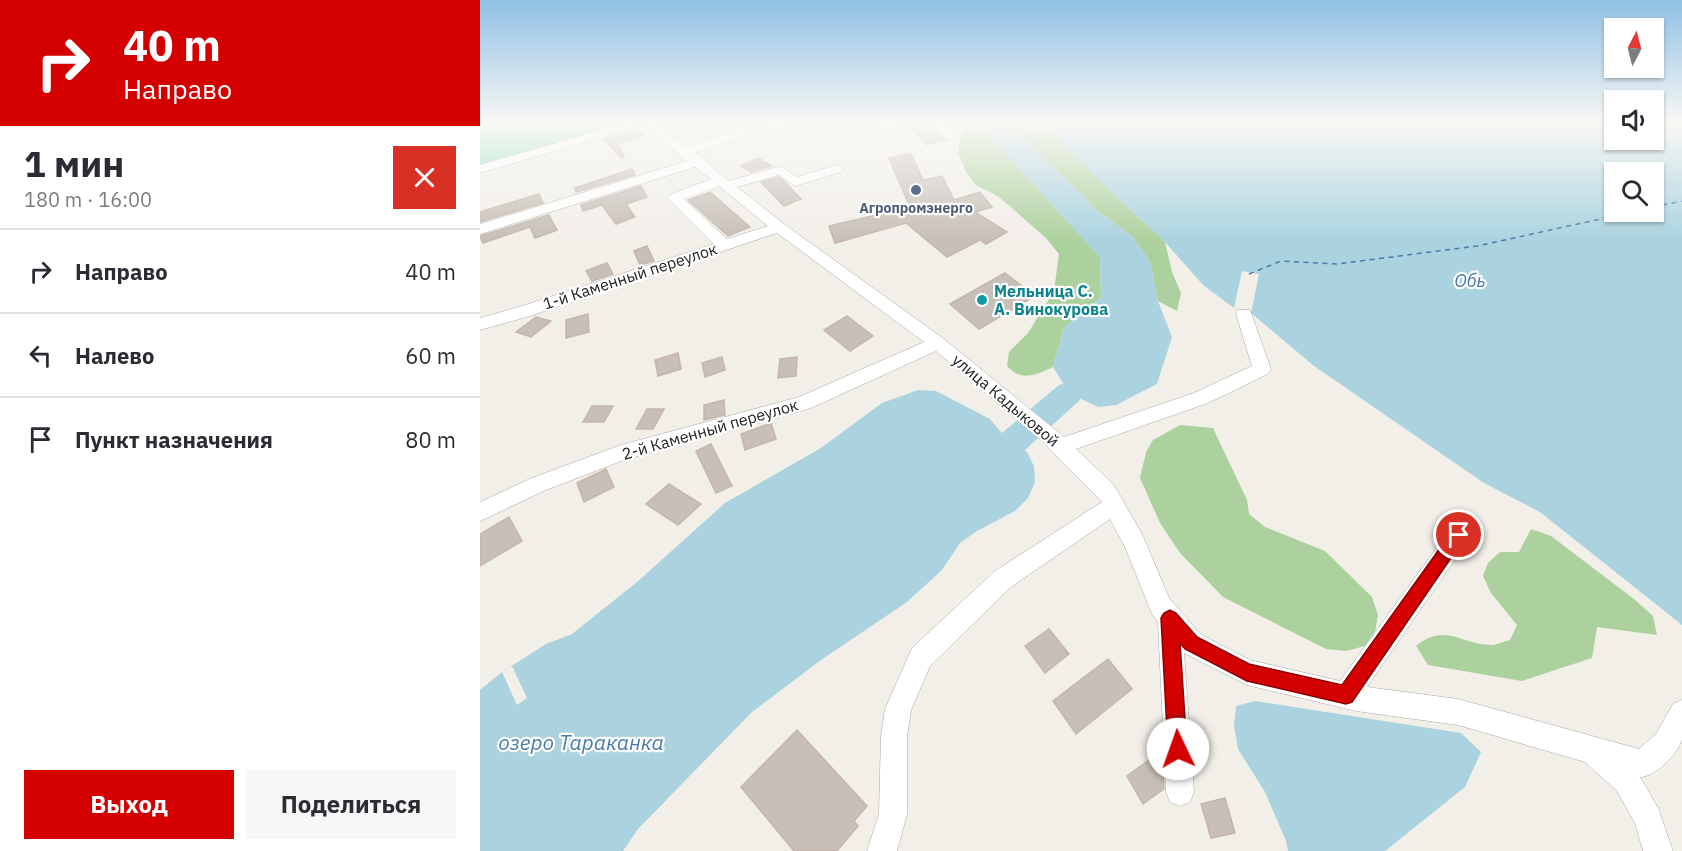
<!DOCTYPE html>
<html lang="ru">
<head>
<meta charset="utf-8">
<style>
  :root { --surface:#fff; --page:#f7f7f7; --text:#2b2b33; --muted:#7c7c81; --line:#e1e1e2; --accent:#d40000 }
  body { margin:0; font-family:"IBM Plex Sans",sans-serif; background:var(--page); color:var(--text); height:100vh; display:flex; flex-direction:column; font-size:22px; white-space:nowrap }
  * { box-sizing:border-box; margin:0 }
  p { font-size:20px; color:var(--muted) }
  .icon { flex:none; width:33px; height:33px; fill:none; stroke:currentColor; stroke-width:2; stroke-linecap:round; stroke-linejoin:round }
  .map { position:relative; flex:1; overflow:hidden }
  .details { display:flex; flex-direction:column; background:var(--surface); width:480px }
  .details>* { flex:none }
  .banner { background:#d40000; color:#fff; overflow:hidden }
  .needle { width:39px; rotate:7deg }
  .fabs { position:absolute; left:1124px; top:18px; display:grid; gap:12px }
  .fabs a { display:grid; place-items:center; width:60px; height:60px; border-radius:0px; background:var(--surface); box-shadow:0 2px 4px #0004; font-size:30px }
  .pin { position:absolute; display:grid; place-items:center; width:51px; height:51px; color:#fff; margin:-26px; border:3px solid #fff; border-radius:50%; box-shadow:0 2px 6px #0007 }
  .me { position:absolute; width:66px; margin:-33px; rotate:357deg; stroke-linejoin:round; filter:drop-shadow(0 0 4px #0008) }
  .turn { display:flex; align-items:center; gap:21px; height:126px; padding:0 24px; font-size:27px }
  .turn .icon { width:78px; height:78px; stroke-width:2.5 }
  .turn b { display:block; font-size:42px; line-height:51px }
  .round { display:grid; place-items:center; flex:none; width:63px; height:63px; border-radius:0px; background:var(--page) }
  .head { display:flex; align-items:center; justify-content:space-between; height:102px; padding:0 24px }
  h1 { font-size:36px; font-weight:700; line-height:45px }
  .action { display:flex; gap:12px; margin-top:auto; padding:12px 24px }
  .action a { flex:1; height:69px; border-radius:0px; background:var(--accent); color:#fff; font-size:24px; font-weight:700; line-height:69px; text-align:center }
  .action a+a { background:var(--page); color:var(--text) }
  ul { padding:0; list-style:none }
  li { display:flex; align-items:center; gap:18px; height:84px; padding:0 24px; border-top:2px solid var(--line) }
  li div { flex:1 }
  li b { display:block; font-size:22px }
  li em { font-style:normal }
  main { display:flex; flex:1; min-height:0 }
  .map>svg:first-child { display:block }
  .forest { fill:#add19e }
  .pitch { fill:#88e0be }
  .water { fill:#aad3df; fill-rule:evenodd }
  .pier { fill:#f2efe9 }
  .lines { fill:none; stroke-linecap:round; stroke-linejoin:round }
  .river { fill:#aad3df; fill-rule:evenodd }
  .ferry { stroke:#4a7aab; stroke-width:1.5; stroke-dasharray:5 4.5; stroke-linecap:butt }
  .building { fill:#c7bfb8; stroke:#c4b6ab; stroke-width:1.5 }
  .minor-casing { stroke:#a9a9a9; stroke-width:1 }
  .minor { fill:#fff; fill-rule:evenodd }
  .route { fill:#d40000; stroke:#8a0000; stroke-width:1.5 }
  .service-dot { fill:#5c6f8a; stroke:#fff; stroke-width:2 }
  .culture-dot { fill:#0f9aa8; stroke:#fff; stroke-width:2 }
  .labels { text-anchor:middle; stroke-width:4.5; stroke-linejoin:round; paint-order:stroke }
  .far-service-label { font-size:14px; font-weight:bold; fill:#4e5e75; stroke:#fff }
  .street-label { font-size:16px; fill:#222; stroke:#fff }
  .culture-label { font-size:16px; font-weight:bold; fill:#0d838f; stroke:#fff; text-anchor:start }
  .water-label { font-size:18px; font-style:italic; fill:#4a7aab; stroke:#fff }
  .near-water-label { font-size:21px; font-style:italic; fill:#4a7aab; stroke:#fff }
</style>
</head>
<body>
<main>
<section class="details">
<div class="banner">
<div class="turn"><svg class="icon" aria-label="right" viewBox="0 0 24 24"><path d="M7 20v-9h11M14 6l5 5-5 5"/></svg><div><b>40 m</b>Направо</div></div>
</div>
<div class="head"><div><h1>1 мин</h1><p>180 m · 16:00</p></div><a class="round" style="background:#d93025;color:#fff"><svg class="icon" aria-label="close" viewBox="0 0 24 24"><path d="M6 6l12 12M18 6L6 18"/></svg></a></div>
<ul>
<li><svg class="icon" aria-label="right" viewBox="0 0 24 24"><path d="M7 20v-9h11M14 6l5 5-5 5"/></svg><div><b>Направо</b></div><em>40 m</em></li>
<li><svg class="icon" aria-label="left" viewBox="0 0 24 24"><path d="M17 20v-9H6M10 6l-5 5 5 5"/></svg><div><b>Налево</b></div><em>60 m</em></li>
<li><svg class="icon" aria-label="arrive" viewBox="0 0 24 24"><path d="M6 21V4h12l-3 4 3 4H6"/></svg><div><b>Пункт назначения</b></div><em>80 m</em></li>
</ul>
<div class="action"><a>Выход</a><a>Поделиться</a></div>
</section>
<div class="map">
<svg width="1202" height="851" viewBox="0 0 1202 851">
  <rect width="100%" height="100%" fill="#f2efe9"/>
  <!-- forest -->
  <path class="forest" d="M479,122H497L620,257L621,297L584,328L573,367C556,375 541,382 527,366L529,352L548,333L574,291L579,254L566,238L519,197L496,185L486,172L478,153L483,125Z
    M527,122H562L624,185L685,242L692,272L701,293L697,311L678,301L670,262L652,236L619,212Z
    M700,425L733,428L767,500L769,514L785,527L845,551L892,597L898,615L895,632L885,646L866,651L846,649L743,597L700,553L680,523L660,478L666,452L673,440Z
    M1051,529L1071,536L1154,599L1173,616L1177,635L1117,627L1112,658L1042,681L948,665L936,646C966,622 981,645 1012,645C1017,645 1024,641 1030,640L1037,625L1011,593L1003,576L1008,563L1020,552H1039Z"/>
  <!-- pitch -->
  <path class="pitch" d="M0,122H141L95,138L0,164Z"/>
  <!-- water -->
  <path class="water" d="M497,122H527L619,212L652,236L670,262L678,301L692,337L677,384L636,405L618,407L589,393L573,367L584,328L621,297L620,257Z
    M562,122H1134V140H1173V122H1202V625L1060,512L1004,483L834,366L771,313L754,308L723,285L685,242L624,185ZM1134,172H1173V212H1134Z
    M438,390L456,391L510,419L521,432L547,452L554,466L555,482L548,498L535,511L497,531L480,543L462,570L427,602L341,660L272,712L158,829L143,851H0V690L22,672L66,644L92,634L157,582L245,503L341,448L402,403Z
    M775,701L981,733L1001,752L985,787L905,851H808L806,841L785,792L758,749L754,726L756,706Z"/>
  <!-- pier -->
  <path class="pier" d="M762,271L779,274L771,313L754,308Z
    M32,666L47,698L37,705L22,672Z"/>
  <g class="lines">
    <!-- river -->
    <path class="river" d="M589,382L599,385L603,393L599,401L545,450L534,453L523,450L519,441L523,432L579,385Z"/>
    <!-- ferry -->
    <path class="ferry" d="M1173,207L1202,201
      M769,274L801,261L857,264L997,246L1153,212"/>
  </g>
  <!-- building -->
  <path class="building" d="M435,122H450L465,140L447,145L430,127Z
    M157,129L163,135L140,143L135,138L144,156L142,158L123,139Z
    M431,153L443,180L462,176L474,200L500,192L512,207L495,212L527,232L506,244L500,240L467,257L426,223L355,243L349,226L430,207L409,158Z
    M278,158L292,166L271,172L261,166Z
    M152,169L155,175L96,192L95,188Z
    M299,177L303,180L321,199L304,206L281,182Z
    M161,186L167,197L146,204L155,217L136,224L122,205L103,211L101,205Z
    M230,192L270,227L248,236L208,200Z
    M59,194L63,203L0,222V212Z
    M69,215L77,230L55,238L50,227L3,243L0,236Z
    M167,246L174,261L160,265L154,251Z
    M127,263L133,274L112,281L106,271Z
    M525,273L555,296L499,329L470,304Z
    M108,314L109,332L86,338V320Z
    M367,316L393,336L370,351L344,330Z
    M56,317L71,321L51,337L36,332Z
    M198,353L201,369L178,376L175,360Z
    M242,357L245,370L225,377L222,363Z
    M317,357L316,376L298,378L300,359Z
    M244,400L245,415L224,420V405Z
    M112,406H133L124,422H103Z
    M167,409H184L173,429H156Z
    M291,423L296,439L265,450L261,434Z
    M231,444L252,486L236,493L216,451Z
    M126,469L134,487L104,502L97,483Z
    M189,484L221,504L198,525L166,504Z
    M29,517L42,541L0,566V534Z
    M569,629L589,654L565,673L545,646Z
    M628,659L652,689L596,734L573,701Z
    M317,730L387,806L374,821L378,826L357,851H314L261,787Z
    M672,758L683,775L684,789L663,804L647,776Z
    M745,798L755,833L731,838L721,804Z"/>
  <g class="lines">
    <defs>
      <path id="minor" d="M149,122H174L206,147C244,134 279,122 319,122L317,125L266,135L214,153L225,158L226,162L249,181L301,166L317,177L356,165L361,166L363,169L361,172L315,186L299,175L257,187L304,224L464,339L584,437L714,393L772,366L756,314L758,310H770L791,369L788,374L728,403L596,449L634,485L663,536L689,598L720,634L770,660L860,681L971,528L979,525L987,528L990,535L987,542L887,687L978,699L1159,749L1176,734L1193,704L1202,700C1202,712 1202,728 1202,739C1198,754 1175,777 1160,777L1178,808L1193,851H1163L1155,823L1137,791L1105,762L978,725L876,711L767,685L704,653L714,792L710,802L700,806L690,802L686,792L678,622L672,614L645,547L630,519L531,587L450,666L431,710L427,736V814L417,851H387L399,814L401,736L405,709L432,648L515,571L622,502L562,441L456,351L331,408L144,460L66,490L0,521V502L52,478L141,445L319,397L444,342L297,233L50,316L0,330V318L39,307L234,244L187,198L189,195L231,179L215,167L0,234V224L207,161L164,125L0,173V165ZM239,186L288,226L247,239L204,199Z
        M411,122H433L431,125L391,134L385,130L387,127Z
        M452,122H465L479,137L478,140H468Z"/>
    </defs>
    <!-- minor casing -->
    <use href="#minor" class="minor-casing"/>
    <!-- minor -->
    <use href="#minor" class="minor"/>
  </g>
  <!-- sky -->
  <linearGradient id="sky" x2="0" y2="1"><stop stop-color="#8fc0e4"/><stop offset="0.51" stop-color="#f9f8f5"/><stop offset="1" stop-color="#f9f8f5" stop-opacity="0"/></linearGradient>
  <rect width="1202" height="241" fill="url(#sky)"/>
  <!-- route -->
  <path class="route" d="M979,528L984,530L986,535L984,539L872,702L866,704L767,681L705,649L700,643L707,749L704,756L698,758L691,756L688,749L681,618L684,613L690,610L696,613L717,637L769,664L862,685L973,530Z"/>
  <!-- markers -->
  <circle class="service-dot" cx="436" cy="190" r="6"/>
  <circle class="culture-dot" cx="502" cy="300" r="6"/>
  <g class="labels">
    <!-- far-service labels -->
    <g class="far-service-label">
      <text x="436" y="213">Агропромэнерго</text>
    </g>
    <!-- street labels -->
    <g class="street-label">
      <text transform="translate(150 276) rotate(-18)" y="6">1-й Каменный переулок</text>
      <text transform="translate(526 400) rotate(40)" y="6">улица Кадыковой</text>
      <text transform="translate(230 429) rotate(-16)" y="6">2-й Каменный переулок</text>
    </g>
    <!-- culture labels -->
    <g class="culture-label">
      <text x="514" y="297">Мельница С.<tspan x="514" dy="18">А. Винокурова</tspan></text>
    </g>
    <!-- water labels -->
    <g class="water-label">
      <text x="990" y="287">Обь</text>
    </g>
    <!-- near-water labels -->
    <g class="near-water-label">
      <text x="101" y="750">озеро Тараканка</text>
    </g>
  </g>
</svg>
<div class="fabs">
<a><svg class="needle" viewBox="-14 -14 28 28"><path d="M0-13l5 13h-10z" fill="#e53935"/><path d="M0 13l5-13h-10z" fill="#7c7c81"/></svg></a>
<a><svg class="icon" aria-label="sound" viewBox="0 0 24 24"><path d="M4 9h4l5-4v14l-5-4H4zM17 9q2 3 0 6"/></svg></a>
<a><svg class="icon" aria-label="search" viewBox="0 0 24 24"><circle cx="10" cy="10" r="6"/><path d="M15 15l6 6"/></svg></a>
</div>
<div class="pin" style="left:979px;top:535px;background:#d93025"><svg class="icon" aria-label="arrive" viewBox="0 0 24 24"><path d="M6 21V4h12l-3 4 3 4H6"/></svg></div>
<svg class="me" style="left:698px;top:749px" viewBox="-20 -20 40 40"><circle r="19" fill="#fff"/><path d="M0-13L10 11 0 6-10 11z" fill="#d40000"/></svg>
</div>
</main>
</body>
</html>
